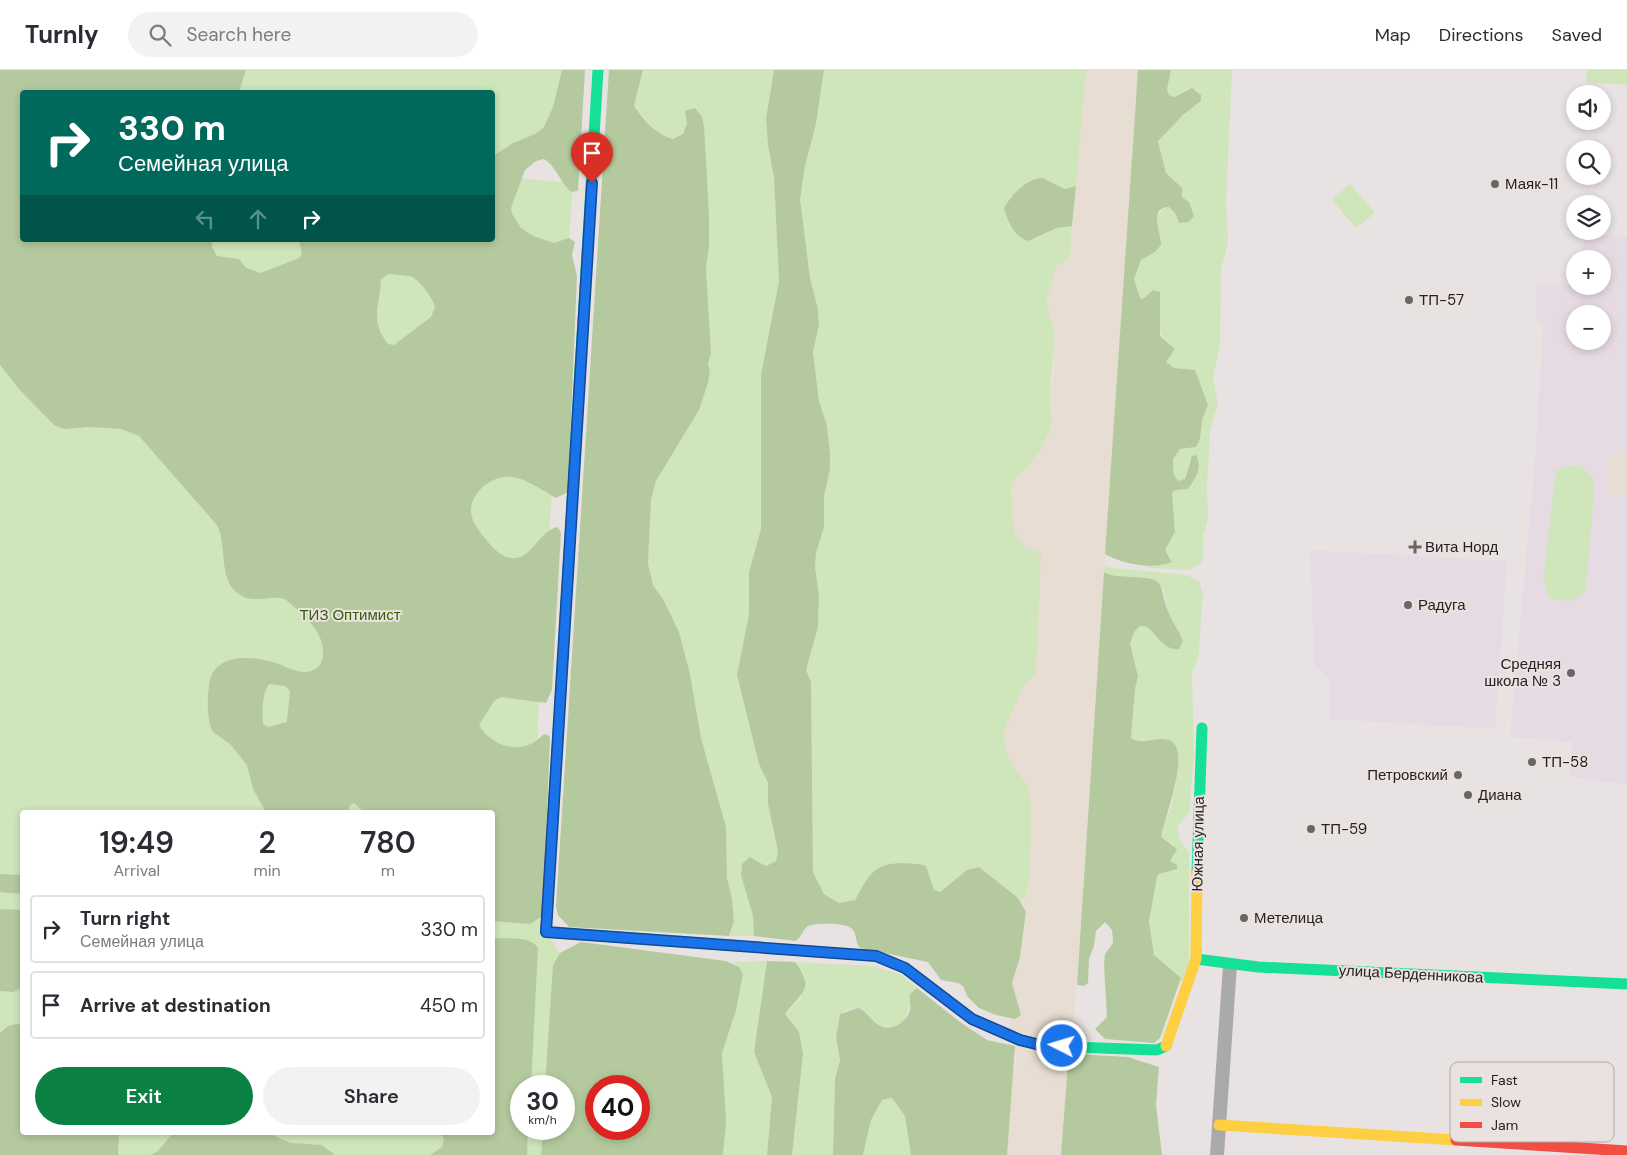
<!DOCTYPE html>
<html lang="en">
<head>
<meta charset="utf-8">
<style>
  :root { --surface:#fff; --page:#f2f2f3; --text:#2b2b33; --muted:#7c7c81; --line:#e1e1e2; --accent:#0b8043 }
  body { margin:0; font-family:"DM Sans",sans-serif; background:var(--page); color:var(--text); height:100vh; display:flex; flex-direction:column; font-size:19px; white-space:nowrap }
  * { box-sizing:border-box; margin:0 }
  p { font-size:16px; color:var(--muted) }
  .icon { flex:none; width:28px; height:28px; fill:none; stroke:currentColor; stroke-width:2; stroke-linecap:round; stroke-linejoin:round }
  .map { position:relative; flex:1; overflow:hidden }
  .details { position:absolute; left:20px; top:740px; width:475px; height:325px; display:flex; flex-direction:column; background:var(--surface); border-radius:5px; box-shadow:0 2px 8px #0003 }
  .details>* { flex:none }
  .top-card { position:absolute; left:20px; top:20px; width:475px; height:152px; border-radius:5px; box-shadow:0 2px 8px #0003; background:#00695c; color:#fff; overflow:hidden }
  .fabs { position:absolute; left:1566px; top:15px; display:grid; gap:10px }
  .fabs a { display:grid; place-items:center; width:45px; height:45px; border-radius:50%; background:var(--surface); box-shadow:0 2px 8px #0003; font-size:25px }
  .speed { position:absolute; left:510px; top:1005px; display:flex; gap:10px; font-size:25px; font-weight:700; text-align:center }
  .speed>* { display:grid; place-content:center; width:65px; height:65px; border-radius:50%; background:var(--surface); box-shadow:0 2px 8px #0003; line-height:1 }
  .speed small { font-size:12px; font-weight:400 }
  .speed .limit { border:8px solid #d22; background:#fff; color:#111 }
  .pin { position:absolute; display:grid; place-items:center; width:42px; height:42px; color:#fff; margin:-51px -21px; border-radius:50% 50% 50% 0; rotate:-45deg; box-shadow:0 0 5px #0007 }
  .pin .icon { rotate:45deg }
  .me { position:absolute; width:55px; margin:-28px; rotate:275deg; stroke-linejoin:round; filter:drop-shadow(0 0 4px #0008) }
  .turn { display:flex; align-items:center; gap:18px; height:105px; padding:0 15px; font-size:22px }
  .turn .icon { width:65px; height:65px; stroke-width:2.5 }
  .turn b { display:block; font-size:35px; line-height:42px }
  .lanes { display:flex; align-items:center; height:48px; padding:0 15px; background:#0003; justify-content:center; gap:25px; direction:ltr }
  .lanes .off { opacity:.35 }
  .eta { display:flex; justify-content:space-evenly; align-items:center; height:85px; text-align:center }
  .eta b { font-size:30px; font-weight:600; line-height:35px }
  .primary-button { display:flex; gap:10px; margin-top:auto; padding:10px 15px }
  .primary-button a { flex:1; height:58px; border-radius:30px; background:var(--accent); color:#fff; font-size:20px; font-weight:600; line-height:58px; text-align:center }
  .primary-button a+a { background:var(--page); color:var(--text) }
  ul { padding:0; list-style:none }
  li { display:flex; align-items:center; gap:15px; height:68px; margin:0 10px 8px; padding:0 5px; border:2px solid var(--line); border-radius:5px }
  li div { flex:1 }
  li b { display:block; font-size:19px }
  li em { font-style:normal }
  header { display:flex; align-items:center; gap:30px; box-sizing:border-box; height:70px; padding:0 25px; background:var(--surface); border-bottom:1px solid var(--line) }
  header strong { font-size:24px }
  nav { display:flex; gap:28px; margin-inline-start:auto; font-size:18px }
  .search { width:350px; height:45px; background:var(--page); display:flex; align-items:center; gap:12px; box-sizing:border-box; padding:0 18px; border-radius:28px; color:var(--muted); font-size:19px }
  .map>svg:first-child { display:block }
  .industrial { fill:#e7ddd2 }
  .education { fill:#e7dbe3; fill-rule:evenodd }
  .green { fill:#cfe5ba; fill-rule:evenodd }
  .forest { fill:#b4ca9e; fill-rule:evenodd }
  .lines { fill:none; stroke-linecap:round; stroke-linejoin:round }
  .street { stroke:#abaaaa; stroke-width:14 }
  .fast { stroke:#16e098; stroke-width:11 }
  .slow { stroke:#ffcf43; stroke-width:11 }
  .jam { stroke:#f24e42; stroke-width:11 }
  .route-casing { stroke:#114b97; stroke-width:12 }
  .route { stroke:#1a73e8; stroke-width:9 }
  .poi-dot { fill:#696665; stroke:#eae2e0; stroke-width:2 }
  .labels { text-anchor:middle; stroke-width:4; stroke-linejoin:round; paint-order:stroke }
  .poi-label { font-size:15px; fill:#252221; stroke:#eae2e0; text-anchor:start }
  .park-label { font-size:15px; fill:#365d04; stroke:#eae2e0 }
  .street-label { font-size:15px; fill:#252221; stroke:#eae2e0 }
  .key { fill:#eae2e0; stroke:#afa8a7; stroke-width:1 }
  .key-label { font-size:14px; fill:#252221 }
</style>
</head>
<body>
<header>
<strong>Turnly</strong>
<div class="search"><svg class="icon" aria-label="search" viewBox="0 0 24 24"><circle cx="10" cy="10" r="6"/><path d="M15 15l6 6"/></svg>Search here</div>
<nav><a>Map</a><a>Directions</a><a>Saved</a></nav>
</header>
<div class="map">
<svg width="1627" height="1085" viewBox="0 0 1627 1085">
  <rect width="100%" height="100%" fill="#e8e3e2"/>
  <!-- industrial -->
  <path class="industrial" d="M1086,0H1138L1072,981L1055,989L1068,993L1061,1085H1007L1012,1010L1016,988L1015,977L1008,975L1010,949H1015L1021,945L1012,913L1020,887L1026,849V842L1018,828L1026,829L1030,803L1026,713L1012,696L1003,670L1005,658L1024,615V477L1015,463L1012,445L1011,418L1017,406L1029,395L1039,382L1052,356L1050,321L1053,309L1055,265L1046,232L1056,197L1070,187Z
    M1610,383L1627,384V425L1605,424Z"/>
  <!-- education -->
  <path class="education" d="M1584,164L1627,166V384L1610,383L1605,424L1627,425V715L1569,706L1573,672L1510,667L1536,378L1543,254L1535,247L1537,213L1602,216V189H1582ZM1575,244H1602V271H1575Z
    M1310,480L1507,491L1495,659L1330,649V609L1314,594Z"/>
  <!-- green -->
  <path class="green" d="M246,0H562L553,37L544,57L535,64L513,73L493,86L492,22H239Z
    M643,0H774L766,49L768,75L774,108L779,211L761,305V459L749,502V544L737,605L759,694L768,713V734L778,781L776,791L766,796L751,787L741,805L753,846L754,866H729L734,851L732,828L727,808L726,757L701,668L690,604L679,562L664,531L653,515L648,494L651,429L656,411L699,340L708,313L710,301L708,293L711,284L706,197L709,177V144L702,47L686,41L687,53L684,64L673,69L656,61L634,36Z
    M824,0H1086L1076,116L1065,119C1036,105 1034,105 1010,128L1034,169L1057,158L1072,156L1070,187L1056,197L1046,232L1055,265L1050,321L1052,356L1039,382L1029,395L1017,406L1011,418L1012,445L1015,463L1024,477L1041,483L1036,604L1024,615L1005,658L1003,670L1012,696L1026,713L1031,733L1030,803L1026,829L1018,828L979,797L967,800L940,822L934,820L899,793C874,794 866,809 855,830L839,833L824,824L813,802L811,612L806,600L818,557L819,525L815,497L816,483L824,457V426L830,399V383L827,356L819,331L813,282L819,255L818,239L810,208L800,129L805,96L816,54Z
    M1171,0H1232L1226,132L1228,173L1221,200L1220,275L1213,307L1218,333L1210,360L1207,417L1208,449L1203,467V489L1200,494L1190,500L1149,498L1143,495H1163L1171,489L1165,480L1175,462L1172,423L1175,420H1184L1197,405L1190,390L1185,409L1182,411L1175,410L1173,389L1180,379L1196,377L1200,369L1202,350L1208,335L1195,301L1174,298L1165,292L1173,282L1159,261L1160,222L1153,220L1143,229L1139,227L1134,209L1141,190L1158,179L1161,171L1156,147L1164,138L1169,137L1175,143L1179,153L1189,132L1182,127L1179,115L1166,103L1158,71L1183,45L1201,31L1197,20L1187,19L1174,27L1169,25L1167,19Z
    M1587,0H1627V15L1586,12Z
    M493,106L573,113L539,611L534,844L560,883L553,895L545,1016H521V1059H543L541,1085H0V295L47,348L88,357L121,359L139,366L146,373L187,170H492ZM22,742H492V1062H22Z
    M1350,114L1375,143L1356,158L1332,130Z
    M1580,396L1593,407L1594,420L1586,520C1575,533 1566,532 1550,528L1543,511L1556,401L1565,397Z
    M1104,497L1186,505L1199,511L1204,527L1202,532L1199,584L1192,605L1194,685L1189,743L1178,756V761L1179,769L1189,782V894L1182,912L1175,903L1154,885L1149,851L1157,807L1159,804L1167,802L1173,794L1170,791L1174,775C1171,773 1163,771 1161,768C1157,759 1167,750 1169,743C1177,721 1178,696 1174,674L1153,669L1138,671L1131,668L1135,619L1138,606L1130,574L1134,562L1140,556L1147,557L1162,572L1171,578L1183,571L1168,541L1163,519L1154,510C1139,506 1117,511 1104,502Z
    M767,891L754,982L772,1027L767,1085H723L725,1065L722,983L738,929L739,897L733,892Z
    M795,892L872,896L900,904L917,918C915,921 912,924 911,928C906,938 911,955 891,957C869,959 864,925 840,944L836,967L840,990L835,1009L833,1085H792L803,984L785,944L801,928L805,906Z
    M893,1028L905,1046L911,1085H863L871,1050L882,1030Z"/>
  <!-- forest -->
  <path class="forest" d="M0,0H246L239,22H22V170H212V177L217,186L239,189L246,198L261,203L299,188L302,184L299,170H492L493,86L513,73L535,64L544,57L553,37L562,0H585L578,121L571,122C560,112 556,96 544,89L536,91L525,100L511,138L512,144L521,158L533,166L554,173L569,168L575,172L572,185L577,206L568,422L556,428C546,422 524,408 512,407C493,404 470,422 471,442C472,454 481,463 488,472C494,479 502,488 513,488C533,489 539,460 558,457L561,463L552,620L546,633L501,627L494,631L479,655C490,674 513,683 533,673C539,670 539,666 546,664L550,667L543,846L530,854L493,851L492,742H364L354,733L350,735L348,742H266L253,719L247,695L231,675L212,661C207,647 207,631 209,616C212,584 248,585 273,592C283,595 294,602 305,602C311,602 318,599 321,593C330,570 309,549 293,536C291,534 287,530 284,529C269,524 250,537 234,520C219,503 227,475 217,455L139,366L121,359L88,357L64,359L54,355L19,319L0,295ZM389,204C396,205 403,205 410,206C419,209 433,228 435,237L431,247L394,275L388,274C369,250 380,236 381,209ZM269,614L285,616L290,621L287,652L268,657L263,654C262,642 262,624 269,614Z
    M609,0H643L634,36C645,51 655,64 673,69L683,64L687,53L685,41L695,38L702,47L704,56L709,144V177L706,197L711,284L708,293L710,301L708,313L699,340L656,411L651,429L648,494L653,515L664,531L679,562L690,604L701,668L726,757L727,808L732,828L734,851L729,866L569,857L558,845L556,837Z
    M774,0H824L816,54L805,96L800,129L810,208L818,239L819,255L813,282L819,331L827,356L830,383V399L824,426V457L816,483L815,497L819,525L818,557L806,600L811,612L813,802L824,824L839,833L855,830C868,807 873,793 902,793C910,794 918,793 926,796L934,820L940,822L967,800L979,797L1018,828L1026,842L1020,887L1012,913L1021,945L1015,949L996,945L979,938L967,926L963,916L958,913L941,910L928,892L860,878C855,872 857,865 853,860C849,852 815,853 808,856C802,860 802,867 796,871L754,866L753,846L741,805L742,794L750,787L766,796L776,791L778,781L768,734V713L759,694L737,605L749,544V502L761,459V305L779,211L774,108L768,75L766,49Z
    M1138,0H1171L1167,19L1169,25L1174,27L1192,18L1201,25V31L1183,45L1158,71L1166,103L1182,118V127L1189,132L1194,146L1189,152L1179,153L1175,143L1169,137C1147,138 1162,163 1161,175L1155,182L1141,190L1134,209L1140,228L1143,229L1153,220L1160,222V266L1175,279L1166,292L1174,298L1195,300L1208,335L1202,350L1200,369L1196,377L1180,379L1173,389L1174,405L1178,411L1185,409L1192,386L1196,385C1203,399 1195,408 1188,419L1175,420L1172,423L1175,462L1165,480L1172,492C1152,500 1123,494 1105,484Z
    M1042,108L1065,119L1076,116L1072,156L1057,158L1028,171C1013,165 1008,152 1004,138C1012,124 1026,109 1042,108Z
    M1104,502C1112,507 1121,506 1130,507C1170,508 1157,515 1169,543C1173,553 1179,561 1183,571L1179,579C1164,581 1157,565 1147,557L1140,556L1134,562L1130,574L1138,606L1135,619L1131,668C1142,676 1156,666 1169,670C1193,678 1163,752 1161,767L1177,779L1170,791L1177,795V799L1159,804L1157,807L1149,851L1154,885L1181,908L1160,968L1154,973L1105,969L1095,959L1107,947L1104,895L1105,884L1113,873L1112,860L1105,852L1096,861L1094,876L1089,889L1088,913L1084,916L1077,915Z
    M0,804L22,805V824L0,822Z
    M0,839L22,840V918L13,922L0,921Z
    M493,868C507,869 530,865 538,878L531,1016H521V1059H528L527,1085H430L442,1077L444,1069L440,1063L492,1062Z
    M581,872L726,891L739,897L743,904L736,940L722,983L726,1053L723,1085H541L543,1059H564V1016H545L553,895L560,883ZM596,1016H639V1059H596Z
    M767,891L795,892C816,920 801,922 785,944L799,962L803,984L792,1085H767L772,1027L754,982Z
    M917,918L960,952L987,970L1015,976L1007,1085H911L905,1046L892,1028L882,1030L871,1050L863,1085H833L835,1009L840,990L836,967L840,944L858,938C866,941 869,948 876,953C888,964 906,954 910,940C911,935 909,929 910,924Z
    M16,954L22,955V1062L119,1063L118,1085H0V963L8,956Z
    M1057,983L1128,987L1159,997L1156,1035L1162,1085H1061L1068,993L1055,988Z
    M173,1063H268L290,1073L322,1075L335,1085H150L157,1082Z"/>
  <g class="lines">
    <!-- street -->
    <path class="street" d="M1217,1085L1230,895"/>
    <!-- fast -->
    <path class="fast" d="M561,618L598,0
      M1197,803L1202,658
      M546,857V862L876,886L905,898L972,949L1019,970L1044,976L1157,980L1166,976
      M1196,889L1258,897L1627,914"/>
    <!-- slow -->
    <path class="slow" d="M1166,976L1196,889L1197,803
      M1219,1055L1456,1070"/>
    <!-- jam -->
    <path class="jam" d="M546,857L561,618
      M1456,1070L1627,1081"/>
  </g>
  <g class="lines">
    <defs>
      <path id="route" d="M592,113L546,862L876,886L905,898L972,949L1020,970L1044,976H1062"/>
    </defs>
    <!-- route casing -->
    <use href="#route" class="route-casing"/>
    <!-- route -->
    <use href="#route" class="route"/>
  </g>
  <!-- markers -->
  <g class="poi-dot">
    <circle cx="1495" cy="114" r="5"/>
    <circle cx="1409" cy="230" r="5"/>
    <path d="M1412.5 469.5h5v5h5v5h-5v5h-5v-5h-5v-5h5z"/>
    <circle cx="1408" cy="535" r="5"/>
    <circle cx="1571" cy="603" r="5"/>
    <circle cx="1532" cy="692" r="5"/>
    <circle cx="1458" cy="705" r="5"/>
    <circle cx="1468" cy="725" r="5"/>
    <circle cx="1311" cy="759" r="5"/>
    <circle cx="1244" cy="848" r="5"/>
  </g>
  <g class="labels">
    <!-- poi labels -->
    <g class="poi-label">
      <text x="1505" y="119">Маяк-11</text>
      <text x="1419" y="235">ТП-57</text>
      <text x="1425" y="482">Вита Норд</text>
      <text x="1418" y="540">Радуга</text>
      <text x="1561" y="599" text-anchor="end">Средняя<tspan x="1561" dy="17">школа № 3</tspan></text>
      <text x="1542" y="697">ТП-58</text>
      <text x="1448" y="710" text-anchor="end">Петровский</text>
      <text x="1478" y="730">Диана</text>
      <text x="1321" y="764">ТП-59</text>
      <text x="1254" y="853">Метелица</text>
    </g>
    <!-- park labels -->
    <g class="park-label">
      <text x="350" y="550">ТИЗ Оптимист</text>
    </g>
    <!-- street labels -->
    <g class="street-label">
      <text transform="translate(1198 774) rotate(-89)" y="5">Южная улица</text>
      <text transform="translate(1411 904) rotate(3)" y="5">улица Берденникова</text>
    </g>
  </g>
  <!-- legend -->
  <rect x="1450" y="992" width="164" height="80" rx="8" class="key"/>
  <rect x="1460" y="1007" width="22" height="6" fill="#16e098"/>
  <rect x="1460" y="1029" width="22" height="7" fill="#ffcf43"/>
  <rect x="1460" y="1052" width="22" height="6" fill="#f24e42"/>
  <g class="key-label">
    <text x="1491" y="1015">Fast</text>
    <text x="1491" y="1037">Slow</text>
    <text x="1491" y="1060">Jam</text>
  </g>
</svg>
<div class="fabs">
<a><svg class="icon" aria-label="sound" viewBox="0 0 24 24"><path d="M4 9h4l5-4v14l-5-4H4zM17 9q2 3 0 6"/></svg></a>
<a><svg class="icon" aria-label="search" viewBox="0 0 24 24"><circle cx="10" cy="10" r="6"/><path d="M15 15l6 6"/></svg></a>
<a><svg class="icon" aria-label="layers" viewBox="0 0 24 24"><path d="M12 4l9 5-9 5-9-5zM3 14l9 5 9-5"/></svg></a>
<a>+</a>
<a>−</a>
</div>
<div class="speed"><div>30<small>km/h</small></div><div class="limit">40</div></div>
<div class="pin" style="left:592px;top:113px;background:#d93025"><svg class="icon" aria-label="arrive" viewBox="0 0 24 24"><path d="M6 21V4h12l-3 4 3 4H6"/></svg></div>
<svg class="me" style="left:1062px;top:976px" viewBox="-20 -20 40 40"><circle r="17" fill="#1a73e8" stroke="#fff" stroke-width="3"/><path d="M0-11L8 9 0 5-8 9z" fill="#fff"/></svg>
<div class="top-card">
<div class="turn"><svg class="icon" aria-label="right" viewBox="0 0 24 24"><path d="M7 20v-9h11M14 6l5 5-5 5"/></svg><div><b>330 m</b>Семейная улица</div></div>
<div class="lanes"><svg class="icon off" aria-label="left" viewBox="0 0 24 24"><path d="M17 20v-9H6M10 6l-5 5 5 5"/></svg><svg class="icon off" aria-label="ahead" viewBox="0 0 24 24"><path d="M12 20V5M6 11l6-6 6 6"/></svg><svg class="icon" aria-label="right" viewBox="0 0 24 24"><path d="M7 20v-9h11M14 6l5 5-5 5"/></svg></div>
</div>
<section class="details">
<div class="eta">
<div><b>19:49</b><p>Arrival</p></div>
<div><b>2</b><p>min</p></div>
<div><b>780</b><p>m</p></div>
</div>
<ul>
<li><svg class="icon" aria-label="right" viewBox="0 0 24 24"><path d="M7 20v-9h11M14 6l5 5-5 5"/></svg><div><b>Turn right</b><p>Семейная улица</p></div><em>330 m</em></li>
<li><svg class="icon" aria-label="arrive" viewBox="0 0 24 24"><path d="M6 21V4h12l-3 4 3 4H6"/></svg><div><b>Arrive at destination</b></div><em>450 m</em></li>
</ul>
<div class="primary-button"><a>Exit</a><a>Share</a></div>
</section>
</div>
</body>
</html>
